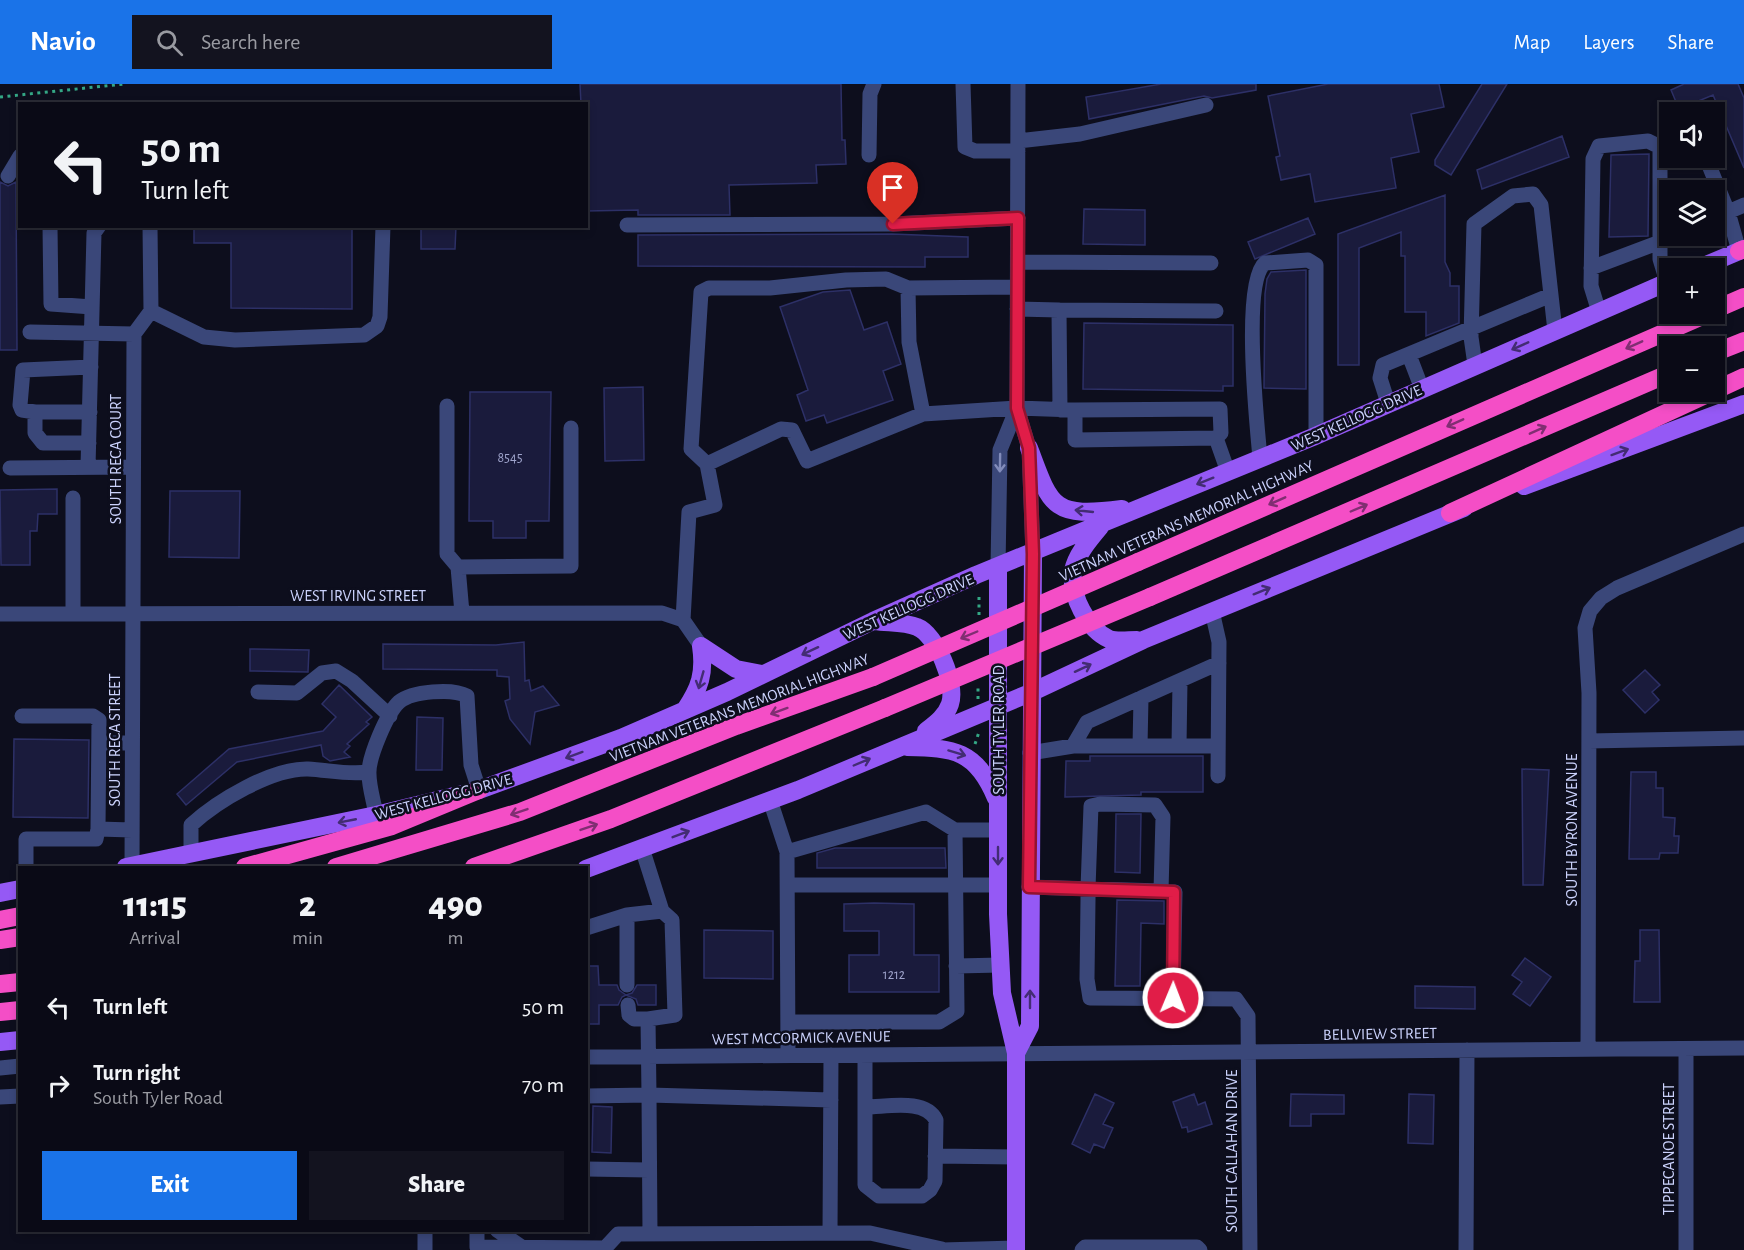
<!DOCTYPE html>
<html lang="en">
<head>
<meta charset="utf-8">
<style>
  :root { --surface:#0a0a16; --page:#13131f; --text:#f1f3f6; --muted:#999aa1; --line:#2a2b35; --accent:#1a73e8 }
  body { margin:0; font-family:"Alegreya Sans",sans-serif; background:var(--page); color:var(--text); height:100vh; display:flex; flex-direction:column; font-size:22px; white-space:nowrap }
  * { box-sizing:border-box; margin:0 }
  p { font-size:20px; color:var(--muted) }
  .icon { flex:none; width:33px; height:33px; fill:none; stroke:currentColor; stroke-width:2; stroke-linecap:round; stroke-linejoin:round }
  .map { position:relative; flex:1; overflow:hidden }
  .sheet { position:absolute; left:18px; top:782px; width:570px; height:366px; display:flex; flex-direction:column; background:var(--surface); border-radius:0px; box-shadow:0 3px 9px #0003,0 0 0 2px var(--line) }
  .sheet>* { flex:none }
  .banner { position:absolute; left:18px; top:18px; width:570px; height:126px; border-radius:0px; box-shadow:0 3px 9px #0003,0 0 0 2px var(--line); background:#0a0a16; color:var(--text); overflow:hidden }
  .fabs { position:absolute; left:1659px; top:18px; display:grid; gap:12px }
  .fabs a { display:grid; place-items:center; width:66px; height:66px; border-radius:0px; background:var(--surface); box-shadow:0 3px 9px #0003,0 0 0 2px var(--line); font-size:30px }
  .pin { position:absolute; display:grid; place-items:center; width:51px; height:51px; color:#fff; margin:-62px -26px; border-radius:50% 50% 50% 0; rotate:-45deg; box-shadow:0 0 6px #0007 }
  .pin .icon { rotate:45deg }
  .me { position:absolute; width:66px; margin:-33px; rotate:1deg; stroke-linejoin:round; filter:drop-shadow(0 0 4px #0008) }
  .turn { display:flex; align-items:center; gap:21px; height:126px; padding:0 24px; font-size:27px }
  .turn .icon { width:78px; height:78px; stroke-width:2.5 }
  .turn b { display:block; font-size:42px; line-height:51px }
  .eta { display:flex; justify-content:space-evenly; align-items:center; height:102px; text-align:center }
  .eta b { font-size:36px; font-weight:800; line-height:42px }
  .button { display:flex; gap:12px; margin-top:auto; padding:12px 24px }
  .button a { flex:1; height:69px; border-radius:0px; background:var(--accent); color:#fff; font-size:24px; font-weight:800; line-height:69px; text-align:center }
  .button a+a { background:var(--page); color:var(--text) }
  ul { padding:0; list-style:none }
  li { display:flex; align-items:center; gap:18px; height:78px; padding:0 24px }
  li div { flex:1 }
  li b { display:block; font-size:22px }
  li em { font-style:normal }
  header { display:flex; align-items:center; gap:36px; box-sizing:border-box; height:84px; padding:0 30px; background:var(--accent); color:#fff }
  header strong { font-size:28px }
  nav { display:flex; gap:33px; margin-inline-start:auto; font-size:21px }
  .search { width:420px; height:54px; background:var(--page); display:flex; align-items:center; gap:15px; box-sizing:border-box; padding:0 21px; border-radius:0px; color:var(--muted); font-size:22px }
  .map>svg:first-child { display:block }
  .building { fill:#1a1b3c; stroke:#2d3067; stroke-width:1.5 }
  .lines { fill:none; stroke-linecap:round; stroke-linejoin:round }
  .path { stroke:#34a785; stroke-width:3; stroke-dasharray:3 4.5; stroke-linecap:butt }
  .minor { stroke:#3a4779; stroke-width:15 }
  .major { stroke:#9559f5; stroke-width:18 }
  .highway { stroke:#f44ec6; stroke-width:18 }
  .highway-bridge { stroke:#f44ec6; stroke-width:18 }
  .oneway { stroke:#802e72 }
  .oneway2 { stroke:#432c73 }
  .oneway3 { stroke:#828cba }
  .route-casing { stroke:#92132f; stroke-width:15 }
  .route { stroke:#e11d48; stroke-width:10 }
  .labels { text-anchor:middle; stroke-width:5; stroke-linejoin:round; paint-order:stroke }
  .number-label { font-size:14px; fill:#9fa4cc }
  .street-label { font-size:16px; fill:#cbd2fc; stroke:#0d0e1d }
</style>
</head>
<body>
<header>
<strong>Navio</strong>
<div class="search"><svg class="icon" aria-label="search" viewBox="0 0 24 24"><circle cx="10" cy="10" r="6"/><path d="M15 15l6 6"/></svg>Search here</div>
<nav><a>Map</a><a>Layers</a><a>Share</a></nav>
</header>
<div class="map">
<svg width="1744" height="1166" viewBox="0 0 1744 1166">
  <rect width="100%" height="100%" fill="#0d0e1d"/>
  <!-- building -->
  <path class="building" d="M580,0H841L842,56H845L846,80L816,81L817,99L729,101L730,131H638V126L586,127V20H581Z
    M1161,0H1256V6L1212,14L1204,12L1089,35L1086,13Z
    M1328,0H1439L1444,23L1411,30L1419,68L1391,74L1396,104L1315,118L1310,90L1281,96L1276,73L1280,72L1268,12Z
    M1482,0H1507L1451,91L1435,81V76Z
    M1684,0H1738L1744,14V84L1713,11L1679,25L1671,6Z
    M1562,52L1569,73L1482,105L1477,86Z
    M1649,70L1648,152L1609,153L1611,71Z
    M0,98L8,102L16,98L17,266H0Z
    M1445,111V178L1450,189V202H1459V239L1426,252V228H1405V172H1401V148L1359,164V281H1338V150Z
    M1084,125L1145,126V161L1083,160Z
    M1308,134L1315,150L1255,175L1248,158Z
    M352,142V225L231,224V159H194V143Z
    M421,142H456L455,165H421Z
    M892,150L968,153V173H925V183L638,182V151Z
    M1306,186V305L1264,304L1265,210L1267,195L1271,188Z
    M850,206L864,246L887,238L901,280L883,287L893,316L827,339L824,331L806,337L797,311L808,306L780,223L823,208Z
    M1084,239L1233,241V302H1223V307L1083,305Z
    M643,303L644,376L605,377L604,304Z
    M470,308H551L549,437H526V454H493V437H469Z
    M57,405V430H38L37,447H30V481H1L0,406Z
    M170,407H240L239,474L169,473Z
    M524,558L525,597L529,596L531,607L543,602L559,621L535,628L530,660L510,635L505,617L510,615L509,593L497,592V586L383,585V560L496,561Z
    M250,565L309,566L308,588L250,587Z
    M1645,586L1660,601L1652,608L1659,616L1645,629L1623,606Z
    M339,601L372,633L366,638L369,640L347,660L350,662L344,668L350,673L330,677L323,672L321,661L237,678L186,721L177,710L229,665L323,647L336,633L322,620Z
    M417,633L443,634L442,686H416Z
    M14,655L89,656L88,734L13,733Z
    M1090,672H1203V708H1141V711L1065,713L1066,677H1090Z
    M1522,685L1549,686L1543,801H1523Z
    M1631,688H1656V704H1663V733L1675,734L1674,752H1679L1678,769H1660L1659,775H1629Z
    M1116,730H1141L1140,789L1115,788Z
    M835,764H945L946,784H817V769Z
    M1117,816L1164,817V840L1141,839L1140,902H1115Z
    M874,819L914,820V871H939V908H849V871H879V847H844V820Z
    M704,846L773,847V895L704,894Z
    M1640,846H1659L1660,918H1634L1635,877H1640Z
    M1525,874L1551,893L1530,922L1513,910L1522,898L1512,891Z
    M586,882H598L599,901H617L619,906L626,911L632,909L637,901H656V921H638L636,915L626,911L622,913L618,921H599V940H586Z
    M1415,902L1475,903V925L1415,924Z
    M1095,1010L1114,1019L1103,1040L1113,1044L1104,1064L1094,1060L1090,1069L1072,1060Z
    M1194,1010L1198,1021L1205,1018L1212,1040L1188,1048L1187,1043L1182,1044L1173,1018Z
    M1291,1010L1344,1011V1030H1311V1042H1290Z
    M1409,1010L1434,1011L1433,1060L1408,1059Z
    M593,1022L612,1023L611,1069L592,1068Z"/>
  <g class="lines">
    <!-- path -->
    <path class="path" d="M0,13L124,0
      M979,531V509
      M978,615V601
      M975,660L979,648"/>
    <!-- minor -->
    <path class="minor" d="M963,0L965,63L975,67H1018
      M1018,0L1017,324L1029,364L1033,470
      M1018,57L1080,50L1206,21
      M869,71L870,10L874,0
      M1706,74L1728,128
      M8,92L20,72
      M627,141L893,140L1018,134
      M50,142L51,220L92,223
      M150,142L151,227
      M1739,167L1728,128L1744,121
      M1018,178L1211,179
      M1591,184L1660,158
      M1017,225L1059,226L1060,326
      M1059,226L1216,227
      M151,227L204,253L235,256L364,251L377,242L380,233L383,142
      M1599,228L1591,202L1593,75L1599,62L1648,57L1660,63V175L1667,198
      M30,248L134,250
      M1409,271L1422,305
      M1475,281L1471,253L1474,140L1513,112L1533,110L1541,121L1555,247
      M1388,319L1380,294L1383,281L1551,211
      M447,322V470L458,483L462,529
      M1075,326L1220,325L1221,349L1216,354
      M35,328H90
      M923,330L909,258L908,204L1017,203
      M89,359H43L35,349V328L22,326L20,321L23,286L91,283
      M1260,374C1257,341 1242,198 1265,179L1308,176L1316,181V351
      M707,380L691,365L701,208L709,204H770L846,196L886,195L908,204
      M88,383L94,149L99,142
      M10,384L133,383
      M73,414V530
      M458,483L571,482V344
      M998,483L1000,366L1017,324
      M1212,527L1219,558L1218,692
      M0,530L662,529L683,536L701,562
      M683,536L689,428L715,421L707,380L781,345L792,346L807,377L923,330L1017,324L1075,326V356L1216,354L1228,388
      M258,608L297,609L322,589L336,587L352,597L390,632
      M22,632H93L99,636L98,745
      M1589,657L1744,654
      M99,659H132
      M1073,662H1218
      M1140,662L1141,614
      M1179,662L1180,597
      M1030,669L1073,662L1087,638L1219,579
      M770,716L787,768L788,971
      M376,731C374,718 369,703 369,690C368,674 387,629 399,618C412,607 453,604 467,612L471,681L479,706
      M642,764L662,827
      M787,768L926,728L955,746
      M191,769V741C217,717 272,684 308,685C328,686 348,691 368,688
      M132,782L134,250L151,227
      M26,783V755H96L98,745L132,746
      M788,801H998
      M1029,803L1161,807L1163,733L1155,721L1100,720L1091,722L1088,804V816L1087,895L1090,914L1236,915L1248,932L1250,1166
      M1161,807L1175,808L1173,914
      M627,831V901
      M586,844L627,831L662,827L672,836L675,931L648,935L649,1011L586,1012
      M956,882L1001,881
      M628,921L629,931L634,935H648
      M788,938H939L957,927L955,746H998
      M1588,965L1589,609L1585,544L1590,527L1601,514L1617,504L1744,450
      M1686,965V1166
      M586,973L1744,964
      M0,984L20,982
      M0,1013L20,1012
      M865,1023C887,1023 925,1014 936,1036L935,1097L930,1106L922,1112H879L865,1101V971
      M935,1072L1016,1073
      M586,1085L649,1086
      M477,1146V1163L605,1164L618,1150L870,1149L942,1165
      M497,1146L523,1164
      M830,1149L831,971
      M650,1150L649,1011L831,1016
      M425,1166V1146
      M942,1166L1016,1164
      M1082,1166L1085,1163H1197L1200,1166
      M1466,1166L1467,966"/>
    <!-- major -->
    <path class="major" d="M1699,184L1744,165
      M1029,364C1051,424 1053,434 1122,425
      M1524,402L1744,320
      M1100,443C1090,455 1076,471 1073,487C1070,511 1087,545 1109,555C1117,558 1128,556 1137,556
      M998,483V830L1002,909L1016,969V1166
      M875,537C888,539 905,538 917,543C936,550 957,600 950,620C946,632 935,640 926,647
      M701,562L736,585L762,590
      M685,626C700,604 705,589 701,562
      M907,663C954,664 976,666 996,714
      M126,783L376,731L479,706L621,654L727,608L873,537L976,491L1313,353L1670,197
      M586,785L798,706L1030,609L1143,556L1464,424
      M0,809L20,805
      M0,958L20,956
      M1016,969L1030,942L1033,470"/>
    <!-- highway -->
    <path class="highway" d="M1739,167L1744,165
      M1714,226L1744,213
      M1714,269L1744,257
      M1450,429L1744,293
      M1138,478L1707,230
      M1150,513L1670,289
      M245,783L392,742L479,706
      M336,783L520,728L736,642L873,593
      M474,783L611,735L885,624
      M0,836L20,832
      M0,856L20,853
      M0,900L20,898
      M0,928L20,926"/>
    <!-- highway-bridge -->
    <path class="highway-bridge" d="M873,593L1138,478
      M885,624L1150,513"/>
  </g>
  <!-- one-way arrows -->
  <defs><path id="oneway-shaft" d="M-6 0H5M1.5-3L5.5 0L1.5 3" fill="none" stroke-width="1.6" stroke-linecap="round" stroke-linejoin="round" transform="scale(1.5)"/></defs>
  <g class="oneway">
    <use href="#oneway-shaft" transform="translate(1634 261) rotate(156)"/>
    <use href="#oneway-shaft" transform="translate(1455 339) rotate(156)"/>
    <use href="#oneway-shaft" transform="translate(1538 346) rotate(-24)"/>
    <use href="#oneway-shaft" transform="translate(1277 417) rotate(156)"/>
    <use href="#oneway-shaft" transform="translate(1359 424) rotate(-23)"/>
    <use href="#oneway-shaft" transform="translate(969 551) rotate(157)"/>
    <use href="#oneway-shaft" transform="translate(779 627) rotate(160)"/>
    <use href="#oneway-shaft" transform="translate(519 728) rotate(161)"/>
    <use href="#oneway-shaft" transform="translate(589 743) rotate(-19)"/>
  </g>
  <g class="oneway2">
    <use href="#oneway-shaft" transform="translate(1520 262) rotate(156)"/>
    <use href="#oneway-shaft" transform="translate(1620 368) rotate(-20)"/>
    <use href="#oneway-shaft" transform="translate(1205 397) rotate(158)"/>
    <use href="#oneway-shaft" transform="translate(1084 427) rotate(-174)"/>
    <use href="#oneway-shaft" transform="translate(1262 507) rotate(-22)"/>
    <use href="#oneway-shaft" transform="translate(810 567) rotate(155)"/>
    <use href="#oneway-shaft" transform="translate(1083 584) rotate(-25)"/>
    <use href="#oneway-shaft" transform="translate(701 596) rotate(106)"/>
    <use href="#oneway-shaft" transform="translate(957 669) rotate(17)"/>
    <use href="#oneway-shaft" transform="translate(574 671) rotate(160)"/>
    <use href="#oneway-shaft" transform="translate(862 678) rotate(-23)"/>
    <use href="#oneway-shaft" transform="translate(347 737) rotate(169)"/>
    <use href="#oneway-shaft" transform="translate(681 750) rotate(-21)"/>
    <use href="#oneway-shaft" transform="translate(998 772) rotate(90)"/>
    <use href="#oneway-shaft" transform="translate(1030 915) rotate(-90)"/>
  </g>
  <use class="oneway3" href="#oneway-shaft" transform="translate(1000 379) rotate(91)"/>
  <g class="lines">
    <defs>
      <path id="route" d="M893,140L1018,134L1017,324L1029,364L1033,470L1029,803L1174,808L1173,914"/>
    </defs>
    <!-- route casing -->
    <use href="#route" class="route-casing"/>
    <!-- route -->
    <use href="#route" class="route"/>
  </g>
  <g class="labels">
    <!-- number labels -->
    <g class="number-label">
      <text x="510" y="378">8545</text>
      <text x="894" y="895">1212</text>
    </g>
    <!-- street labels -->
    <g class="street-label">
      <text transform="translate(1356 333) rotate(-24)" y="6">WEST KELLOGG DRIVE</text>
      <text transform="translate(115 375) rotate(-90)" y="6">SOUTH RECA COURT</text>
      <text transform="translate(1186 436) rotate(-24)" y="6">VIETNAM VETERANS MEMORIAL HIGHWAY</text>
      <text x="358" y="517">WEST IRVING STREET</text>
      <text transform="translate(908 522) rotate(-24)" y="6">WEST KELLOGG DRIVE</text>
      <text transform="translate(739 623) rotate(-21)" y="6">VIETNAM VETERANS MEMORIAL HIGHWAY</text>
      <text transform="translate(998 646) rotate(-90)" y="6">SOUTH TYLER ROAD</text>
      <text transform="translate(114 656) rotate(-90)" y="6">SOUTH RECA STREET</text>
      <text transform="translate(443 712) rotate(-15)" y="6">WEST KELLOGG DRIVE</text>
      <text transform="translate(1571 746) rotate(-90)" y="6">SOUTH BYRON AVENUE</text>
      <text transform="translate(1380 949) rotate(-1)" y="6">BELLVIEW STREET</text>
      <text transform="translate(801 953) rotate(-1)" y="6">WEST MCCORMICK AVENUE</text>
      <text transform="translate(1668 1065) rotate(-90)" y="6">TIPPECANOE STREET</text>
      <text transform="translate(1231 1067) rotate(-90)" y="6">SOUTH CALLAHAN DRIVE</text>
    </g>
  </g>
</svg>
<div class="fabs">
<a><svg class="icon" aria-label="sound" viewBox="0 0 24 24"><path d="M4 9h4l5-4v14l-5-4H4zM17 9q2 3 0 6"/></svg></a>
<a><svg class="icon" aria-label="layers" viewBox="0 0 24 24"><path d="M12 4l9 5-9 5-9-5zM3 14l9 5 9-5"/></svg></a>
<a>+</a>
<a>−</a>
</div>
<div class="pin" style="left:893px;top:140px;background:#d93025"><svg class="icon" aria-label="arrive" viewBox="0 0 24 24"><path d="M6 21V4h12l-3 4 3 4H6"/></svg></div>
<svg class="me" style="left:1173px;top:914px" viewBox="-20 -20 40 40"><circle r="17" fill="#e11d48" stroke="#fff" stroke-width="3"/><path d="M0-11L8 9 0 5-8 9z" fill="#fff"/></svg>
<div class="banner">
<div class="turn"><svg class="icon" aria-label="left" viewBox="0 0 24 24"><path d="M17 20v-9H6M10 6l-5 5 5 5"/></svg><div><b>50 m</b>Turn left</div></div>
</div>
<section class="sheet">
<div class="eta">
<div><b>11:15</b><p>Arrival</p></div>
<div><b>2</b><p>min</p></div>
<div><b>490</b><p>m</p></div>
</div>
<ul>
<li><svg class="icon" aria-label="left" viewBox="0 0 24 24"><path d="M17 20v-9H6M10 6l-5 5 5 5"/></svg><div><b>Turn left</b></div><em>50 m</em></li>
<li><svg class="icon" aria-label="right" viewBox="0 0 24 24"><path d="M7 20v-9h11M14 6l5 5-5 5"/></svg><div><b>Turn right</b><p>South Tyler Road</p></div><em>70 m</em></li>
</ul>
<div class="button"><a>Exit</a><a>Share</a></div>
</section>
</div>
</body>
</html>
